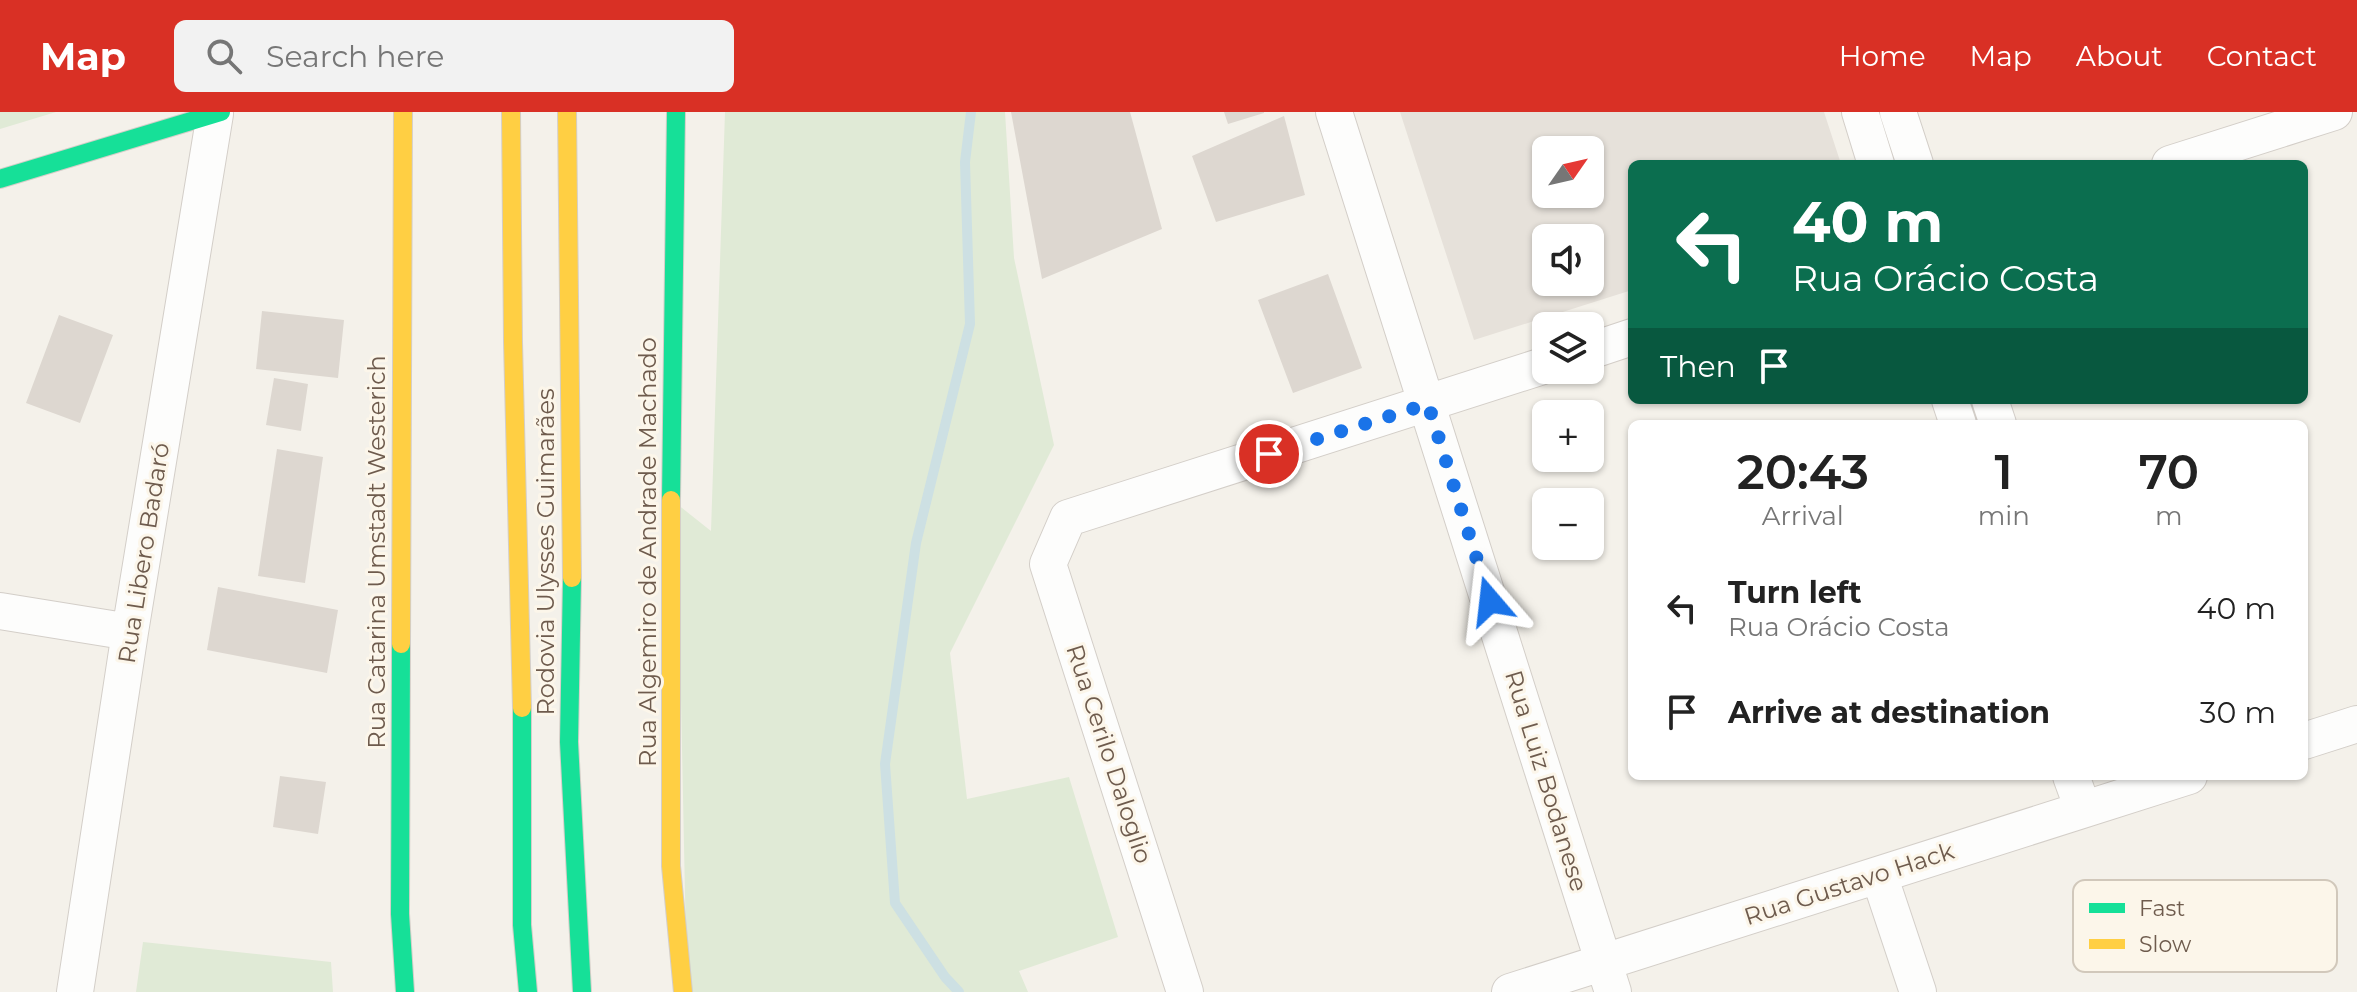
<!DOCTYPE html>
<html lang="en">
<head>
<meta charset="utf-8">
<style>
  :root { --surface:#fff; --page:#f2f2f2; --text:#222; --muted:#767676; --accent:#d93025 }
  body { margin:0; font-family:Montserrat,sans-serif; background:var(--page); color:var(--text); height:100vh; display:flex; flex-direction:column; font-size:30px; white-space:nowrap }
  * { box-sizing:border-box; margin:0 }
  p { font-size:26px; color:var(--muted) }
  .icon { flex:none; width:44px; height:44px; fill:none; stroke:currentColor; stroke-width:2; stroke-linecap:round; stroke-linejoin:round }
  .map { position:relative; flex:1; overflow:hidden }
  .sheet { position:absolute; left:1628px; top:308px; width:680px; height:360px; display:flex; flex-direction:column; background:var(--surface); border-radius:12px; box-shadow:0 2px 6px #0004 }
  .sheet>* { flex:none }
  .banner { position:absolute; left:1628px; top:48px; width:680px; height:244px; border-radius:12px; box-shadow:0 2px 6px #0004; background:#0b6e4f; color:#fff; overflow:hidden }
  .needle { width:52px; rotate:56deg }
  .fabs { position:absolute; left:1532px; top:24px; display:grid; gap:16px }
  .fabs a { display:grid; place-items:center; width:72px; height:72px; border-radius:12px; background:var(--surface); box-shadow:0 2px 6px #0004; font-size:40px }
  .pin { position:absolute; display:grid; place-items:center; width:68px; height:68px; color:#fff; margin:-34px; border:4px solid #fff; border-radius:50%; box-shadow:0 2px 8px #0007 }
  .me { position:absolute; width:88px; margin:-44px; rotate:343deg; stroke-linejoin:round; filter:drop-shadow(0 0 6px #0008) }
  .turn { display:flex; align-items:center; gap:28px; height:168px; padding:0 32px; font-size:36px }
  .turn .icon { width:104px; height:104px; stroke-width:2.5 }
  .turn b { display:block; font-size:56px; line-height:68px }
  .then { display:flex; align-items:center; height:76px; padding:0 32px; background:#0003; gap:16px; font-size:30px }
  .eta { display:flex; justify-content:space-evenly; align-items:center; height:136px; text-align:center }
  .eta b { font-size:48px; font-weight:600; line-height:56px }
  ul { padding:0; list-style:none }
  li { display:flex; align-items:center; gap:24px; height:104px; padding:0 32px }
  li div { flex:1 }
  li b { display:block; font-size:30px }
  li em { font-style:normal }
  header { display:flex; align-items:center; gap:48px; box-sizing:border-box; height:112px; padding:0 40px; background:var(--accent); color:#fff }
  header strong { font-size:38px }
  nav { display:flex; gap:44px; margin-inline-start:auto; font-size:28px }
  .search { width:560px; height:72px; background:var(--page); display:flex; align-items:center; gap:20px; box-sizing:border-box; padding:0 28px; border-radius:12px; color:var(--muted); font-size:30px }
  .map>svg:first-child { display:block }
  .industrial { fill:#e6e1da; fill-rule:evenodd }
  .green { fill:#e0ead6 }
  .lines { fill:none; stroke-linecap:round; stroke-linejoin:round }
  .stream { stroke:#cde0e3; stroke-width:10 }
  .building { fill:#ddd7d0 }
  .street-casing { stroke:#d3cec8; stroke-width:38 }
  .fast-casing { stroke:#d4cec8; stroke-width:20 }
  .slow-casing { stroke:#d4cec8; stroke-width:20 }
  .street { stroke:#fdfdfc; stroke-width:36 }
  .fast { stroke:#16e098; stroke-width:18 }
  .slow { stroke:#ffcf43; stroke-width:18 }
  .route { stroke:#1a73e8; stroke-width:14; stroke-dasharray:0 25.2 }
  .labels { text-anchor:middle; stroke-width:6; stroke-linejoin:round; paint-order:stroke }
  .street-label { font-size:24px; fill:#6e5b4d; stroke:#fcf6ea }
  .key { fill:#fcf6ea; stroke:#d1c8bb; stroke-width:2 }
  .key-label { font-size:22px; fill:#6e5b4d }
</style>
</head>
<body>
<header>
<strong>Map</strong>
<div class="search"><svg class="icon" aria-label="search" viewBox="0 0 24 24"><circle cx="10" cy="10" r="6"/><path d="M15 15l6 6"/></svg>Search here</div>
<nav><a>Home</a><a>Map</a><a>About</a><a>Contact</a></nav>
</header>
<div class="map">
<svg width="2357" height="880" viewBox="0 0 2357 880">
  <rect width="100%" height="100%" fill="#f4f1ea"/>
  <!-- industrial -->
  <path class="industrial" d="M1400,0H1824L1841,52H1632V178L1474,228ZM1546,38H1590V82H1546ZM1546,126H1590V170H1546Z"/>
  <!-- green -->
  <path class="green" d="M0,0H56L0,17Z
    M725,0H1005L1014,146L1054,333L950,541L967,687L1069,665L1118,825L1019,859L1028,880H687L677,392L711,419Z
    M143,830L331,850L333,880H136Z"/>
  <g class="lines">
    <!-- stream -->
    <path class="stream" d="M959,880L945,865L895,791L885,652L916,431L970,212L965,50L971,0"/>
  </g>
  <!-- building -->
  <path class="building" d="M1011,0H1130L1162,117L1042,167Z
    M1224,0H1264V1L1228,12Z
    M1284,4L1305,83L1216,110L1192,44Z
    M1328,162L1362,256L1293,281L1258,188Z
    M262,199L344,208L338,266L256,257Z
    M59,203L113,223L80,311L26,291Z
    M274,266L308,272L301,319L266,313Z
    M277,337L323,345L305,471L258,464Z
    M218,475L338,498L327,561L207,538Z
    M280,664L326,670L318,722L273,715Z"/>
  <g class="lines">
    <defs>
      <path id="street" d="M1334,0L1613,880
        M1860,0L1876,52
        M1898,0L1915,52
        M2170,52L2334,0
        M1590,239L1632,225
        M1950,288L1958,312
        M1990,288L1998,312
        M0,499L130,520
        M2304,629L2357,612
        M2071,664L2083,697
        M1879,763L1918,880
        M75,880L130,520L215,2
        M1185,880L1048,452L1068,406L1546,253
        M1510,880L2189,664"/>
      <path id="fast" d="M0,67L221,0
        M671,388L676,0
        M572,466L569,630L582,880
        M401,532L400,802L405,880
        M522,596V813L528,880"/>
      <path id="slow" d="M511,0L513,230L522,596
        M567,0L572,466
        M671,388V754L683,880
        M401,532L403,0"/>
    </defs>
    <!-- street casing -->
    <use href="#street" class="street-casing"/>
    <!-- fast casing -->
    <use href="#fast" class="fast-casing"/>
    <!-- slow casing -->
    <use href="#slow" class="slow-casing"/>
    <!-- street -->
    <use href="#street" class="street"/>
    <!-- fast -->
    <use href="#fast" class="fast"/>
    <!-- slow -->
    <use href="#slow" class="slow"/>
  </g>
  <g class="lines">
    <!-- route -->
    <path class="route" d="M1269,342L1428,292L1490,489"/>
  </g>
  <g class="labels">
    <!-- street labels -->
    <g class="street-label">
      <text transform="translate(377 440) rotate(-90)" y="8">Rua Catarina Umstadt Westerich</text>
      <text transform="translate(546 440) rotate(-90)" y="8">Rodovia Ulysses Guimarães</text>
      <text transform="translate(648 440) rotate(-90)" y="8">Rua Algemiro de Andrade Machado</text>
      <text transform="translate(144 441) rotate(-81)" y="8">Rua Libero Badaró</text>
      <text transform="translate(1109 642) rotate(72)" y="8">Rua Cerilo Daloglio</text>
      <text transform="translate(1546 669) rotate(73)" y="8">Rua Luiz Bodanese</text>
      <text transform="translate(1849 772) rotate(-18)" y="8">Rua Gustavo Hack</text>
    </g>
  </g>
  <!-- legend -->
  <rect x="2073" y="768" width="264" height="92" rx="12" class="key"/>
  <rect x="2089" y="791" width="36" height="10" fill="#16e098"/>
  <rect x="2089" y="827" width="36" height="10" fill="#ffcf43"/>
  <g class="key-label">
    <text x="2139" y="804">Fast</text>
    <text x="2139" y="840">Slow</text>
  </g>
</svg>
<div class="fabs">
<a><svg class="needle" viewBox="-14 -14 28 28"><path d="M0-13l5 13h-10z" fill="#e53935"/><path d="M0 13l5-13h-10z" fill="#767676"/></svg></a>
<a><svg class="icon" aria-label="sound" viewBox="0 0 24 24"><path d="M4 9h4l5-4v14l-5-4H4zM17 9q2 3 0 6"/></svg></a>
<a><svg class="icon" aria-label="layers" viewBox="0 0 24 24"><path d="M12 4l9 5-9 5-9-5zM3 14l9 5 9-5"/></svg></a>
<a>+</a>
<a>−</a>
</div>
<div class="pin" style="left:1269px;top:342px;background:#d93025"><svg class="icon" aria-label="arrive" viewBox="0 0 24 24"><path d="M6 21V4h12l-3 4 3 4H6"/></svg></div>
<svg class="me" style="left:1490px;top:489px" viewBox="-20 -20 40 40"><path d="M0-17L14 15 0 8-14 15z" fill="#1a73e8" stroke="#fff" stroke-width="4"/></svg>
<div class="banner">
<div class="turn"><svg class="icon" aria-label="left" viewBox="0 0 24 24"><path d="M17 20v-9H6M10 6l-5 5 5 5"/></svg><div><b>40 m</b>Rua Orácio Costa</div></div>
<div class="then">Then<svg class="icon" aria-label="arrive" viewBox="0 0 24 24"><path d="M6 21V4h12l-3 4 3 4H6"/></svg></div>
</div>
<section class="sheet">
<div class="eta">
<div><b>20:43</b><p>Arrival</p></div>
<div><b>1</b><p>min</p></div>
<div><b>70</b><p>m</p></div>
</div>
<ul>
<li><svg class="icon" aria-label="left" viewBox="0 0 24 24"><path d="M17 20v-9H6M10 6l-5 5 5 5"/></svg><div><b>Turn left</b><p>Rua Orácio Costa</p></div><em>40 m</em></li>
<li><svg class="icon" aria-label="arrive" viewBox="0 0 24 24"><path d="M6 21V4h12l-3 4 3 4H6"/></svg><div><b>Arrive at destination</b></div><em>30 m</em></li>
</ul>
</section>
</div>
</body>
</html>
